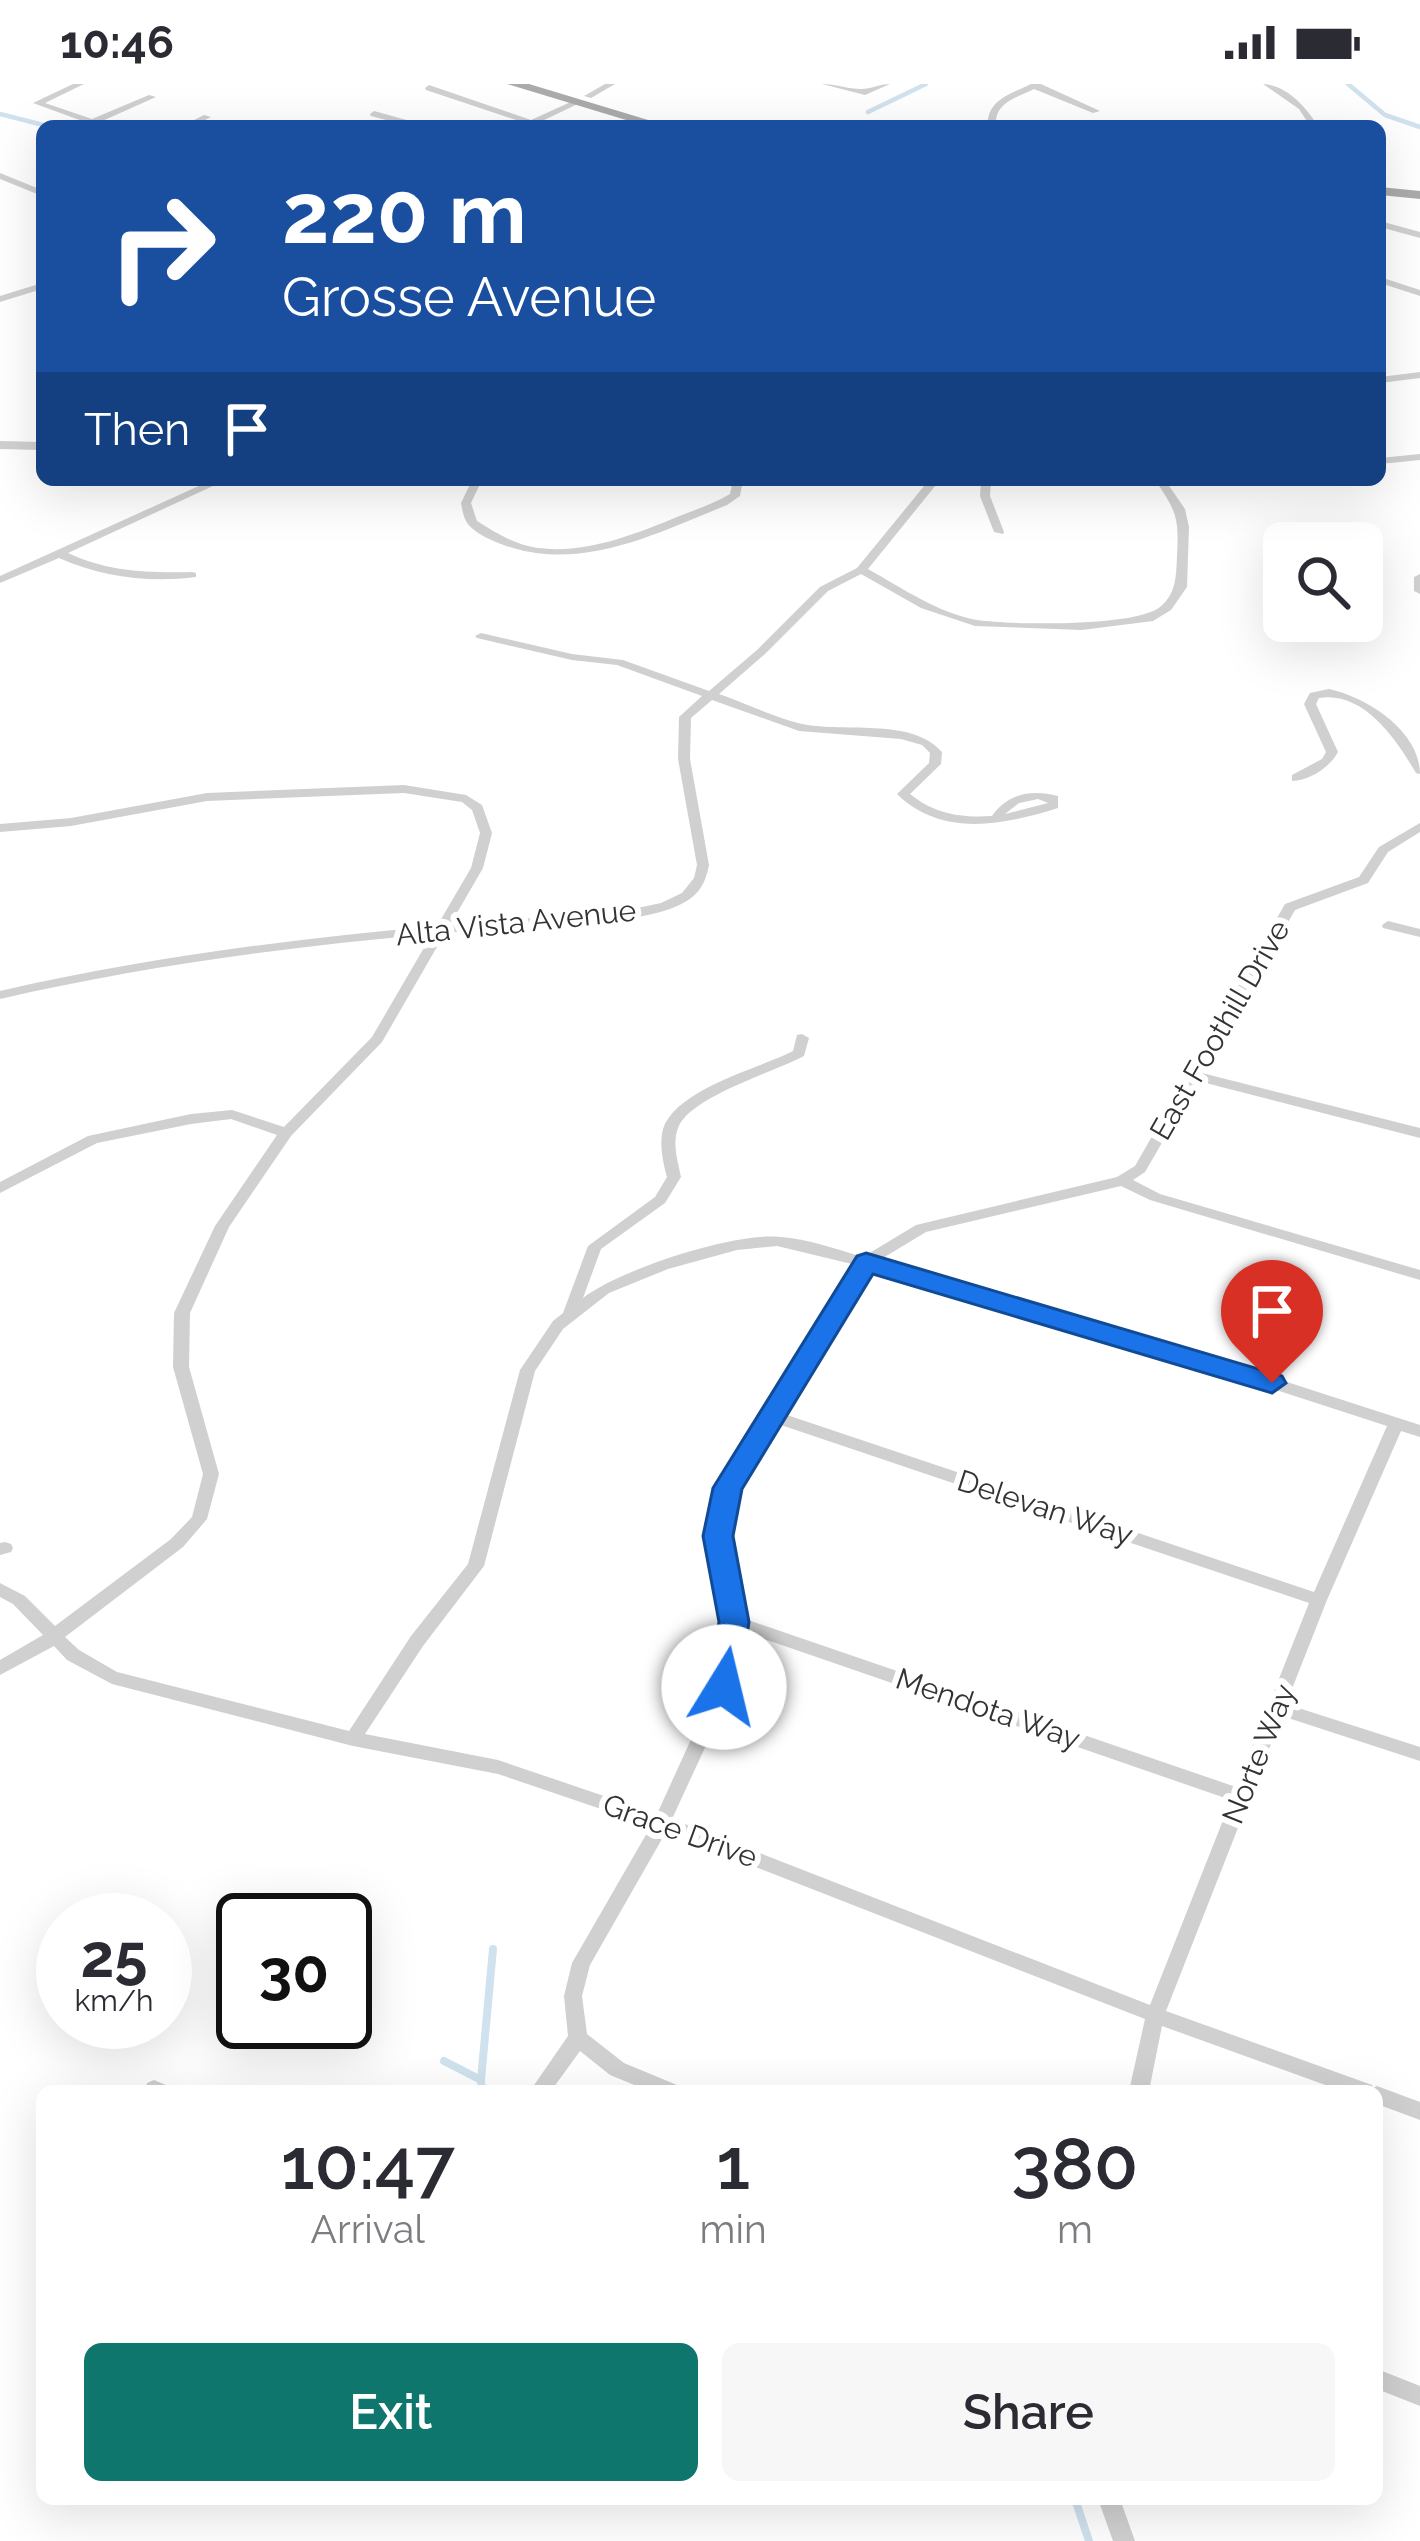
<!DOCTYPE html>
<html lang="en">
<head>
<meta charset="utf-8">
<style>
  :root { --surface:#fff; --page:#f7f7f7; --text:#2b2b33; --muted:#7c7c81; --accent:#0f766e }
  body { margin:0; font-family:Raleway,sans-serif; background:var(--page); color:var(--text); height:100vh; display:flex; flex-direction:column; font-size:45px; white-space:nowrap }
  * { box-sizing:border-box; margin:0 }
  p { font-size:39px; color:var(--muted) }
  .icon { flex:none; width:66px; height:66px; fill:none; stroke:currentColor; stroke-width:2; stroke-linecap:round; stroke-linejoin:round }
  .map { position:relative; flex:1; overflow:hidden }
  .side { position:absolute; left:36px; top:2001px; width:1347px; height:420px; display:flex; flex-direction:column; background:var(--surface); border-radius:18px; box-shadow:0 12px 48px #0002 }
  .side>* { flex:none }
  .banner { position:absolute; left:36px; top:36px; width:1350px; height:366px; border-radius:18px; box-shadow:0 12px 48px #0002; background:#1a4fa0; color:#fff; overflow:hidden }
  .tools { position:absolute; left:1263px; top:438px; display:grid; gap:24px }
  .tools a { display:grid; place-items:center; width:120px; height:120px; border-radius:18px; background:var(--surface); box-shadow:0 12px 48px #0002; font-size:60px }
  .speed { position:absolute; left:36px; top:1809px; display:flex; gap:24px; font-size:60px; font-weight:700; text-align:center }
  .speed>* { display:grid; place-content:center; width:156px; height:156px; border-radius:50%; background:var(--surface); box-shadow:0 12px 48px #0002; line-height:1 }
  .speed small { font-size:30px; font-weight:400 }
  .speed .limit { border:6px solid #111; border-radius:18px; background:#fff; color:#111 }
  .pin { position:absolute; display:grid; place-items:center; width:102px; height:102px; color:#fff; margin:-123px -51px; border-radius:50% 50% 50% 0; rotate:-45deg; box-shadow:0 0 12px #0007 }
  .pin .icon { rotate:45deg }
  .me { position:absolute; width:132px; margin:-66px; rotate:9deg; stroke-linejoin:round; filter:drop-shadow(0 0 9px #0008) }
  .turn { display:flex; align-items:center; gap:42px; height:252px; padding:0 48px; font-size:54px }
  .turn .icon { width:156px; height:156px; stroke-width:2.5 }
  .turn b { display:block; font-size:84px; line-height:102px }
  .then { display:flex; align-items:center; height:114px; padding:0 48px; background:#0003; gap:24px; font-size:45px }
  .eta { display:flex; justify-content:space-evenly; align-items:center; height:204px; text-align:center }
  .eta b { font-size:72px; font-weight:600; line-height:84px }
  .action { display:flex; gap:24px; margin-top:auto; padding:24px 48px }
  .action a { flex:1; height:138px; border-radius:18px; background:var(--accent); color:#fff; font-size:48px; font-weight:600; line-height:138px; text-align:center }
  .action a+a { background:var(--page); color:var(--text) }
  .status { display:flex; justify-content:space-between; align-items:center; height:84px; padding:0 60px; background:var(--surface); direction:ltr }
  .status svg { height:33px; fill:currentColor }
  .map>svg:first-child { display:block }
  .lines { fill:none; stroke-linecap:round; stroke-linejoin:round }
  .stream-far1 { stroke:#cfe2ee; stroke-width:4.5 }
  .stream { stroke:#cfe2ee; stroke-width:8 }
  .minor { fill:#d0d0d0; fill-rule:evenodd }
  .tertiary { fill:#d0d0d0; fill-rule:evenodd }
  .primary { fill:#ababab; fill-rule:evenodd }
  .route { fill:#1a73e8; stroke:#114b97; stroke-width:3 }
  .labels { text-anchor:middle; stroke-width:12; stroke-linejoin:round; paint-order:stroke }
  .street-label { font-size:30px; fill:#333; stroke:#fff }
</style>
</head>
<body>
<div class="status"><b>10:46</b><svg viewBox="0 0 49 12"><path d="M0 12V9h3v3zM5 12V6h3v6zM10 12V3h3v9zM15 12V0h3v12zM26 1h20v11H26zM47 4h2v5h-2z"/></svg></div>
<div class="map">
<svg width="1420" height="2457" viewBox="0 0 1420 2457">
  <rect width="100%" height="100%" fill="#fff"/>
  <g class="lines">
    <!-- stream-far1 -->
    <path class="stream-far1" d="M1348,0L1385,31L1420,43
      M868,28L926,0
      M0,30L47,42"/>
    <!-- stream -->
    <path class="stream" d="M444,1977L481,1996L482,2007
      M481,1996L493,1865
      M1075,2415L1089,2457"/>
    <!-- minor -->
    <path class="minor" d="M73,0H84L45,19L92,35L149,11L156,13L100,38L108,42H96L33,19Z
      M605,0H615L591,14L584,12Z
      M822,0C835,0 848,5 861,5C871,5 880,0 890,0L865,11Z
      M1031,0H1041L1100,27L1093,29L1034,5C1016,14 994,19 996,42H988C986,16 1011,10 1031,0Z
      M1263,0C1287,1 1306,23 1318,42H1310L1299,25Z
      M429,1L531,36L575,16L582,18L540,38L546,42H534L426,6L425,4Z
      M374,27L421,40L422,42H408L371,32L370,30Z
      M204,31L211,33L193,42H182Z
      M0,89L42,106V112L0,95Z
      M1380,137L1420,148V154L1380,143Z
      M1380,193L1420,206V212L1380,199Z
      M42,199V205L0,218V212Z
      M1420,288V294L1380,299V293Z
      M1420,370V376L1380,380V374Z
      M212,396H226L68,469C108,488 149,489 192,488L196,489V493C149,499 101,493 59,474L0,499V492Z
      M472,396H482L471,419L477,437C496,449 515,461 538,464C586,470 633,451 677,433C695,426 713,420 730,410L733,396H743L740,412L727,421C660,448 586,486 513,464C499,460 473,450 466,437C463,431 462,425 461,419Z
      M929,396H940L868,485C902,504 938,529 977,536C1010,541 1136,543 1160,523C1176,510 1176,493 1177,473C1179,434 1177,428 1155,396H1165L1185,425L1189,443L1187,503L1171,526L1153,537L1082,546L975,542L921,524L861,490L828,507L765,570L719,610C745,619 772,632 798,639C842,650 910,632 942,668L941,680L910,710C935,730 960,734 992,732C1008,709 1032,705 1058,712V724C1004,741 942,754 897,710L929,679L930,669L922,661L901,655L799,647L712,616L691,634L690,675L709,781C706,797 700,810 685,818C653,836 611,835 575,838C532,842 489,845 445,849L382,958L291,1052L229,1143L190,1229L189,1283L219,1390L207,1435L183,1463L65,1553L79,1566L117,1588L349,1647L411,1552L468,1480L520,1286L553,1237L563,1229L588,1162L655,1113L667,1093C663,1078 659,1061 663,1045C676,1005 758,985 793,967L797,951L802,950L809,954L804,972C774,988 689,1013 678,1044C672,1060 678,1078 681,1093L665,1119L601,1165L583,1214C619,1186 734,1148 780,1153C808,1155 836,1165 863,1173L916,1141L1117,1093L1135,1082L1285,820L1359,793L1379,763L1420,739V748L1388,768L1368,799L1295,826L1202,989L1420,1044V1054L1198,997L1145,1088L1133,1096L1160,1110L1420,1186V1196L1150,1116L1121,1102L926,1148L878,1177L1194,1268L1420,1341V1353L1401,1347L1327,1516L1286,1620L1420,1663V1677L1282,1632L1166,1927L1372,2001L1373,2004L1377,2002L1420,2018V2036L1377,2020V2007H1342L1162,1942L1149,2007H1129L1145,1935L666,1748L590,1881L582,1912L587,1950L624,1979L677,2001L680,2007H649L610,1991L580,1967L551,2007H530L568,1952L564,1912L572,1879L651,1742L498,1690L353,1662L112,1600L67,1576L54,1562L0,1591V1576L43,1551L13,1520L0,1513V1499L25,1512L55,1542L171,1455L192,1433L203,1390L173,1283L174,1229L215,1142L277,1051L231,1035L191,1040L97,1059L0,1109V1098L88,1052L191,1030L232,1026L284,1043L372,953L432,850C286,863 143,882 0,915V907C144,874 289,855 437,842L471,784L480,749L472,726L462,718L404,709L207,717L71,742L0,748V740L71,734L207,709L404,701L466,711L482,721L492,749L483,784L450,841L628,826L661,819L682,809L694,794L697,781L678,675L679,633L702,612L617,581L572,576L477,554L475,552L481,549L572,570L623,576L709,607L757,566L820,503L857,484ZM1038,715L1048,719L1005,730L1019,719ZM777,1162L856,1181L719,1404L710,1452L726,1538L715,1603L657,1730L498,1676L365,1650L423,1562L484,1482L535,1287L563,1245L609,1209L668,1185L737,1166ZM869,1185L1184,1276L1387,1342L1314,1508L781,1329ZM775,1339L1309,1519L1236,1703L742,1534L726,1452L735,1404ZM741,1547L1231,1716L1150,1921L672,1735L733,1603Z
      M981,396H991L990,412L1004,448L1003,450L994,448L980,412Z
      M1420,490V510L1414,507V493Z
      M1329,605C1367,613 1420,647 1420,690L1416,689C1396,655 1364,607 1319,614L1316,620L1338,668C1330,683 1309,697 1292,697V691L1322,675L1326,668L1304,620L1310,609Z
      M1388,837L1420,845V853L1383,844L1382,841Z
      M5,1458L11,1460L13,1464L11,1468L0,1471V1459Z
      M154,1996L166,2001L169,2007H145L147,1999Z
      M1377,2285L1420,2302V2322L1377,2305Z
      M1098,2415H1120L1135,2457H1113Z"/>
    <!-- tertiary -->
    <path class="tertiary" d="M0,357L42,358V366L0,365Z"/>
    <!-- primary -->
    <path class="primary" d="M507,0H529L668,42H646Z
      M1380,103L1420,107V115L1380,111Z"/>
  </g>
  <!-- route -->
  <path class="route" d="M866,1169L1282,1292L1286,1299L1272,1309L873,1190L742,1405L733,1452L749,1538L739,1603L735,1611H713L708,1603L719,1538L703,1452L713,1404L857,1172Z"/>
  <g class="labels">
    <!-- street labels -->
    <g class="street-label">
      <text transform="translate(516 839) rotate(-6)" y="10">Alta Vista Avenue</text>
      <text transform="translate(1220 946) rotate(-60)" y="10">East Foothill Drive</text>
      <text transform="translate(1045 1424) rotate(18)" y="10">Delevan Way</text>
      <text transform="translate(988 1625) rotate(19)" y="10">Mendota Way</text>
      <text transform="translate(1259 1670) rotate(-68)" y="10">Norte Way</text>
      <text transform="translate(680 1747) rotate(20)" y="10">Grace Drive</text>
    </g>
  </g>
</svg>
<div class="tools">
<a><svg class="icon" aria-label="search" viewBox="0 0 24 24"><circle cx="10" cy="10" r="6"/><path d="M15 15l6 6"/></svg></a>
</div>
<div class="speed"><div>25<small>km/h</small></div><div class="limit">30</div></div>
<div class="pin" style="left:1272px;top:1299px;background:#d93025"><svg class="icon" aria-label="arrive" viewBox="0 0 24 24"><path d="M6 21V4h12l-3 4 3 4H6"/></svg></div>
<svg class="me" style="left:724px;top:1603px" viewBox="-20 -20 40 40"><circle r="19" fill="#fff"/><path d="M0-13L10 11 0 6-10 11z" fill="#1a73e8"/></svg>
<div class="banner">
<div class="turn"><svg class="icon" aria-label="right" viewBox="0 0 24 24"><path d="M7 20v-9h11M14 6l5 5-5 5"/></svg><div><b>220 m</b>Grosse Avenue</div></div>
<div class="then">Then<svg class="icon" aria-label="arrive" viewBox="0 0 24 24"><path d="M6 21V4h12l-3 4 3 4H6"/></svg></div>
</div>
<section class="side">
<div class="eta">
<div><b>10:47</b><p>Arrival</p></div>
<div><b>1</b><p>min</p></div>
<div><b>380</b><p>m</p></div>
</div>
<div class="action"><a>Exit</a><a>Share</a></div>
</section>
</div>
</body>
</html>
